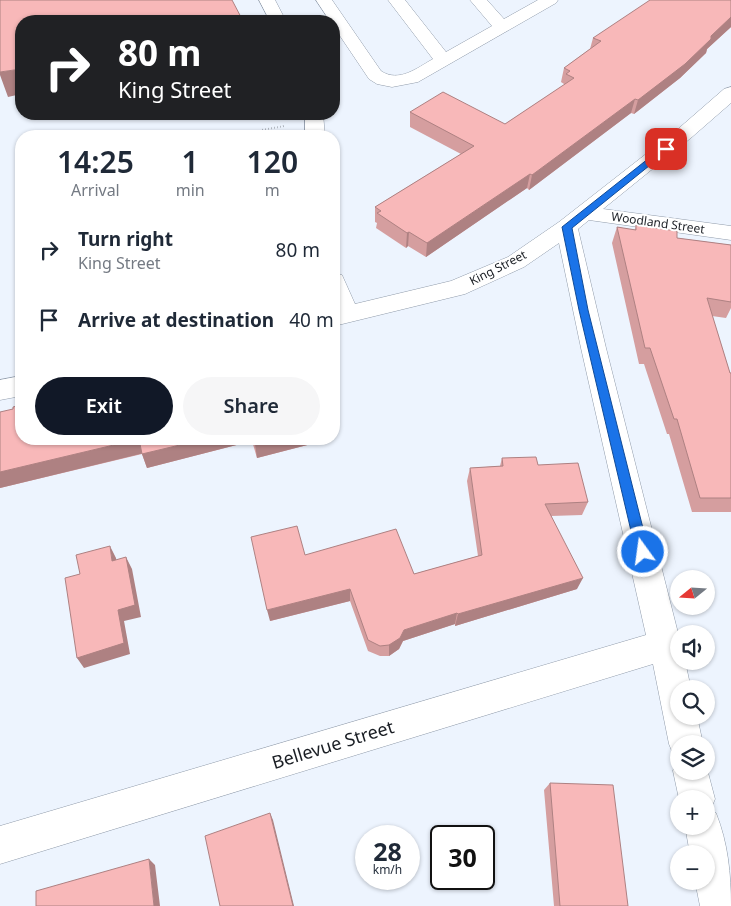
<!DOCTYPE html>
<html lang="en">
<head>
<meta charset="utf-8">
<style>
  :root { --surface:#fff; --page:#f6f6f7; --text:#1f2937; --muted:#747a83; --accent:#111827 }
  body { margin:0; font-family:"Noto Sans",sans-serif; background:var(--page); color:var(--text); height:100vh; display:flex; flex-direction:column; font-size:19px; white-space:nowrap }
  * { box-sizing:border-box; margin:0 }
  p { font-size:16px; color:var(--muted) }
  .icon { flex:none; width:28px; height:28px; fill:none; stroke:currentColor; stroke-width:2; stroke-linecap:round; stroke-linejoin:round }
  .map { position:relative; flex:1; overflow:hidden }
  .panel { position:absolute; left:15px; top:130px; width:325px; height:315px; display:flex; flex-direction:column; background:var(--surface); border-radius:20px; box-shadow:0 1px 4px #0004 }
  .panel>* { flex:none }
  .guide { position:absolute; left:15px; top:15px; width:325px; height:105px; border-radius:20px; box-shadow:0 1px 4px #0004; background:#202124; color:#fff; overflow:hidden }
  .needle { width:32px; rotate:252deg }
  .fabs { position:absolute; left:670px; top:570px; display:grid; gap:10px }
  .fabs a { display:grid; place-items:center; width:45px; height:45px; border-radius:50%; background:var(--surface); box-shadow:0 1px 4px #0004; font-size:25px }
  .speed { position:absolute; left:355px; top:825px; display:flex; gap:10px; font-size:25px; font-weight:700; text-align:center }
  .speed>* { display:grid; place-content:center; width:65px; height:65px; border-radius:50%; background:var(--surface); box-shadow:0 1px 4px #0004; line-height:1 }
  .speed small { font-size:12px; font-weight:400 }
  .speed .limit { border:2px solid #111; border-radius:8px; background:#fff; color:#111 }
  .pin { position:absolute; display:grid; place-items:center; width:42px; height:42px; color:#fff; margin:-21px; border-radius:10px; box-shadow:0 2px 8px #0006 }
  .me { position:absolute; width:55px; margin:-28px; rotate:346deg; stroke-linejoin:round; filter:drop-shadow(0 0 4px #0008) }
  .turn { display:flex; align-items:center; gap:18px; height:105px; padding:0 20px; font-size:22px }
  .turn .icon { width:65px; height:65px; stroke-width:2.5 }
  .turn b { display:block; font-size:35px; line-height:42px }
  .eta { display:flex; justify-content:space-evenly; align-items:center; height:85px; text-align:center }
  .eta b { font-size:30px; font-weight:600; line-height:35px }
  .action { display:flex; gap:10px; margin-top:auto; padding:10px 20px }
  .action a { flex:1; height:58px; border-radius:30px; background:var(--accent); color:#fff; font-size:20px; font-weight:600; line-height:58px; text-align:center }
  .action a+a { background:var(--page); color:var(--text) }
  ul { padding:0; list-style:none }
  li { display:flex; align-items:center; gap:15px; height:70px; padding:0 20px }
  li div { flex:1 }
  li b { display:block; font-size:19px }
  li em { font-style:normal }
  .map>svg:first-child { display:block }
  .lines { fill:none; stroke-linecap:round; stroke-linejoin:round }
  .minor-casing { stroke:#909baa; stroke-width:1 }
  .path { stroke:#7b8088; stroke-width:2; stroke-dasharray:0.5 2.5; stroke-linecap:butt }
  .minor { fill:#fff; fill-rule:evenodd }
  .wall { fill:#d59e9f }
  .shaded-wall { fill:#ae8182 }
  .building { fill:#f8b8b9; stroke:#ae8182 }
  .route { fill:#1a73e8; stroke:#114b97 }
  .labels { text-anchor:middle; stroke-width:4; stroke-linejoin:round; paint-order:stroke }
  .far-street-label { font-size:12px; fill:#1a1e24; stroke:#fff }
  .near-street-label { font-size:18px; fill:#1a1e24; stroke:#fff }
</style>
</head>
<body>
<div class="map">
<svg width="731" height="906" viewBox="0 0 731 906">
  <rect width="100%" height="100%" fill="#edf4fe"/>
  <g class="lines">
    <defs>
      <path id="minor" d="M259,0H275L286,21H270Z
        M316,0H332L381,71C399,83 417,68 433,59L388,0H405L446,52L492,26L470,0H487L504,19L538,0H558L556,3L418,82L392,87L377,84L369,79L334,27V21H330Z
        M731,87V103L692,137L603,209L731,226V240L589,220L578,229L606,348L679,637V661H685L691,689H679V716H697L703,744H679V758L674,756L669,744L653,664L0,864V826L646,635L581,348L559,243L524,267L465,294L334,326V273L342,275L355,304L451,281L508,257L559,222L678,129L724,89Z
        M305,114H323L325,136H305Z
        M21,376V396L0,400V380Z
        M679,758V771H706V765L715,799L710,811L716,813C728,843 731,874 731,906H700L695,881H706V854H690L685,826H706V799H679L673,771Z"/>
    </defs>
    <!-- minor casing -->
    <use href="#minor" class="minor-casing"/>
    <!-- path -->
    <path class="path" d="M252,136L262,130L284,126"/>
    <!-- minor -->
    <use href="#minor" class="minor"/>
  </g>
  <!-- wall -->
  <path class="wall" d="M731,0V27L707,49L706,53L680,78L634,114L631,113L529,190L527,188L426,257L408,246L406,248L376,228L377,223L375,222V207L461,154L410,127V112L505,124L564,85V84L561,82L564,68L590,49L593,38Z
    M636,225L677,238L731,245V308L726,318L712,316L730,373H731V512H692L669,434H667L644,364H639L612,243L617,227L635,230Z
    M0,412L21,439H314L315,443L257,458L252,441L147,468L142,454L0,488Z
    M502,458L538,465L588,502L582,515L551,516L577,589L455,626V624L403,641L399,649L389,656H380L368,651L350,601L270,621L305,555L414,574L478,556L467,481L470,468L500,466Z
    M550,783L628,906H554L544,790Z"/>
  <!-- shaded-wall -->
  <path class="shaded-wall" d="M731,17V27L707,49L706,53L680,78L634,114L638,100Z
    M21,69V94L8,97L0,75V72Z
    M635,99L631,113L529,190L532,175Z
    M530,174L527,188L426,257L427,243Z
    M409,232L408,246L406,248L407,233Z
    M139,439L144,453L0,488V472Z
    M205,439H252V441L147,468L142,454Z
    M276,439H314L315,443L257,458L255,444Z
    M110,546L116,558L118,573L112,561Z
    M126,557L132,569L141,617L124,621L130,654L84,668L77,658L118,610Z
    M583,578L577,589L455,626L458,614Z
    M350,589V601L270,621L267,610Z
    M457,613L455,624L403,641L399,649L389,656V645L404,630Z
    M270,813L273,820L294,906H293Z
    M149,859L155,865L160,906H154Z"/>
  <!-- building -->
  <path class="building" d="M0,0H232L243,21H21V69L0,72Z
    M650,0H731V17L711,36V39L685,64L638,100L635,99L532,175L530,174L427,243L409,232L407,233L377,213L381,211L375,207L474,146L410,112L443,92L505,124L574,78L566,74L570,71L564,68L601,41L593,38Z
    M636,225L677,231V238L731,245V302L707,298L730,373H731V498H700L677,419H674L650,348H645L617,227L636,230Z
    M21,405V439H205L142,454L139,439L0,472V412L13,409V407Z
    M253,439H276L255,444Z
    M536,457L538,465L578,463L588,502L545,504L583,578L458,614L457,613L404,630L400,638L389,645L380,646L368,640L350,589L267,610L251,537L297,526L305,555L396,529L414,574L482,555L470,468L503,466L502,458Z
    M110,546L112,561L126,557L135,605L118,610L124,643L77,658L65,578L80,574L76,555Z
    M550,783L613,785L628,906H560Z
    M270,813L293,906H220L205,836Z
    M149,859L154,906H36V891Z"/>
  <!-- route -->
  <path class="route" d="M663,147L670,149L572,228L588,310L649,552L647,556L643,558L638,556L636,552L579,310L562,227Z"/>
  <g class="labels">
    <!-- far-street labels -->
    <g class="far-street-label">
      <text transform="translate(658 223) rotate(8)" y="4">Woodland Street</text>
      <text transform="translate(498 268) rotate(-27)" y="4">King Street</text>
    </g>
    <!-- near-street labels -->
    <g class="near-street-label">
      <text transform="translate(333 745) rotate(-17)" y="6">Bellevue Street</text>
    </g>
  </g>
</svg>
<div class="fabs">
<a><svg class="needle" viewBox="-14 -14 28 28"><path d="M0-13l5 13h-10z" fill="#e53935"/><path d="M0 13l5-13h-10z" fill="#747a83"/></svg></a>
<a><svg class="icon" aria-label="sound" viewBox="0 0 24 24"><path d="M4 9h4l5-4v14l-5-4H4zM17 9q2 3 0 6"/></svg></a>
<a><svg class="icon" aria-label="search" viewBox="0 0 24 24"><circle cx="10" cy="10" r="6"/><path d="M15 15l6 6"/></svg></a>
<a><svg class="icon" aria-label="layers" viewBox="0 0 24 24"><path d="M12 4l9 5-9 5-9-5zM3 14l9 5 9-5"/></svg></a>
<a>+</a>
<a>−</a>
</div>
<div class="speed"><div>28<small>km/h</small></div><div class="limit">30</div></div>
<div class="pin" style="left:666px;top:149px;background:#d93025"><svg class="icon" aria-label="arrive" viewBox="0 0 24 24"><path d="M6 21V4h12l-3 4 3 4H6"/></svg></div>
<svg class="me" style="left:643px;top:552px" viewBox="-20 -20 40 40"><circle r="17" fill="#1a73e8" stroke="#fff" stroke-width="3"/><path d="M0-11L8 9 0 5-8 9z" fill="#fff"/></svg>
<div class="guide">
<div class="turn"><svg class="icon" aria-label="right" viewBox="0 0 24 24"><path d="M7 20v-9h11M14 6l5 5-5 5"/></svg><div><b>80 m</b>King Street</div></div>
</div>
<section class="panel">
<div class="eta">
<div><b>14:25</b><p>Arrival</p></div>
<div><b>1</b><p>min</p></div>
<div><b>120</b><p>m</p></div>
</div>
<ul>
<li><svg class="icon" aria-label="right" viewBox="0 0 24 24"><path d="M7 20v-9h11M14 6l5 5-5 5"/></svg><div><b>Turn right</b><p>King Street</p></div><em>80 m</em></li>
<li><svg class="icon" aria-label="arrive" viewBox="0 0 24 24"><path d="M6 21V4h12l-3 4 3 4H6"/></svg><div><b>Arrive at destination</b></div><em>40 m</em></li>
</ul>
<div class="action"><a>Exit</a><a>Share</a></div>
</section>
</div>
</body>
</html>
